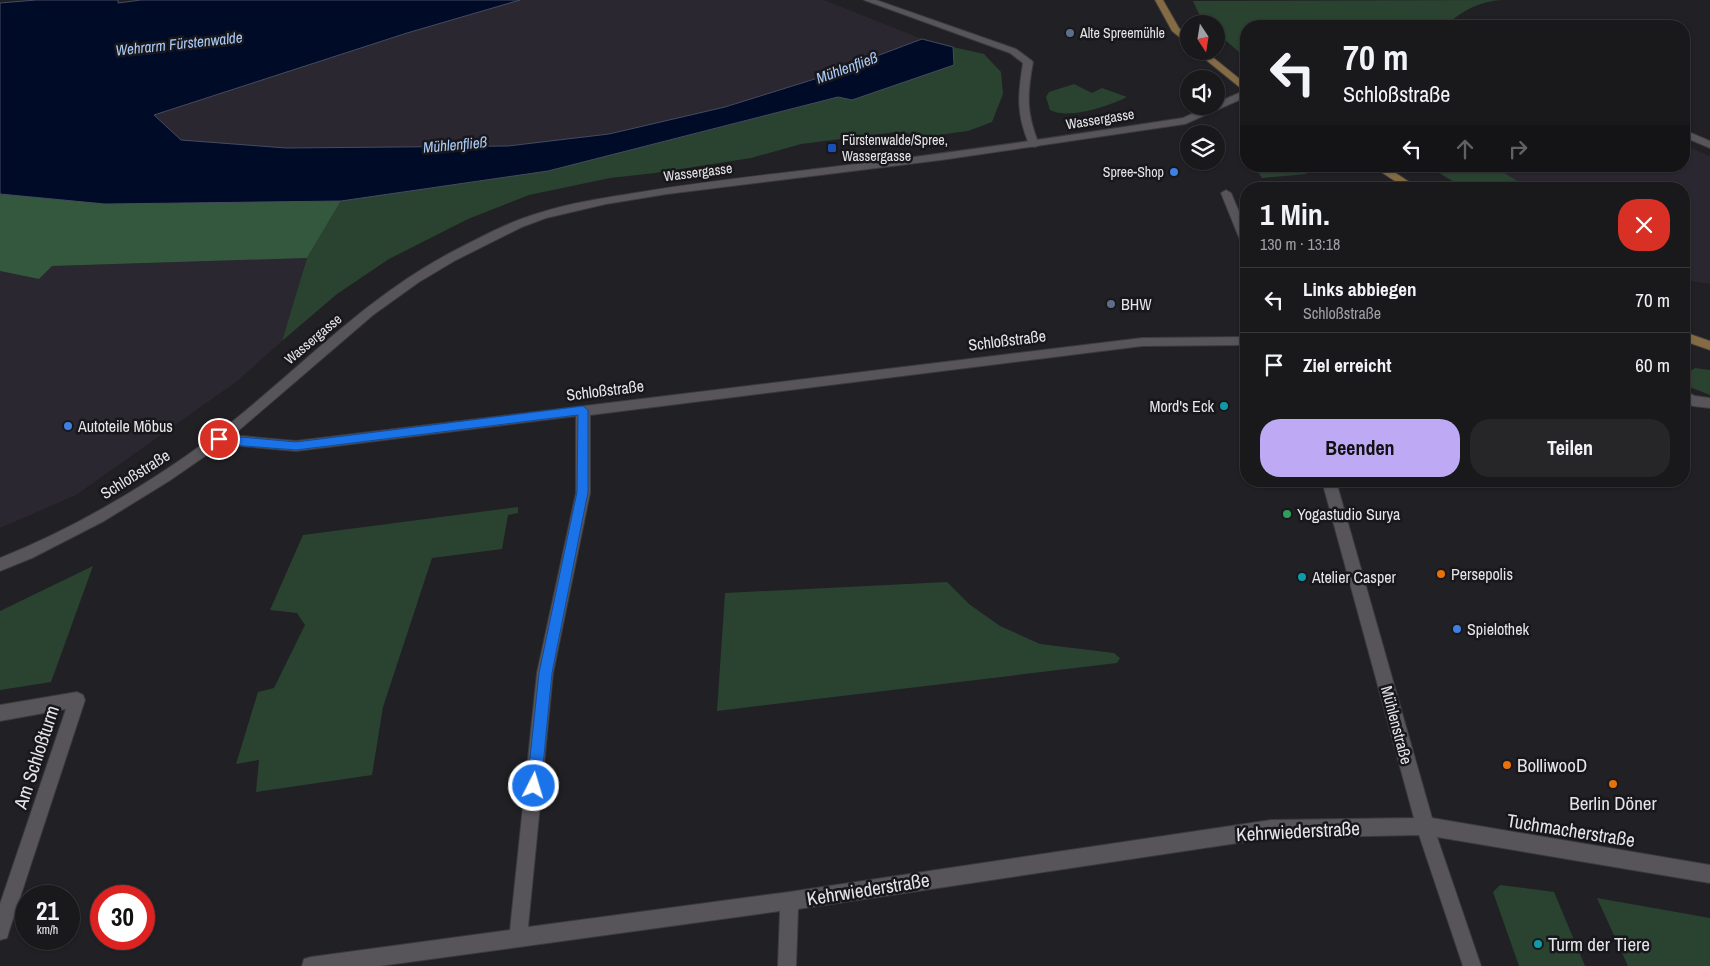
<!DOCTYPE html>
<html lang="de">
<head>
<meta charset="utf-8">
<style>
  :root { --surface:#19181b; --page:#262528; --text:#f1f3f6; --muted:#9fa0a3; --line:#37373a; --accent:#bea9f4 }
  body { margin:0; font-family:"Archivo Narrow",sans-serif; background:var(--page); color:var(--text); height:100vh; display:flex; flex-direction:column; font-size:19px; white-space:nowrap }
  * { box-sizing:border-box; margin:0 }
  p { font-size:16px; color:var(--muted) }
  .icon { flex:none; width:28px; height:28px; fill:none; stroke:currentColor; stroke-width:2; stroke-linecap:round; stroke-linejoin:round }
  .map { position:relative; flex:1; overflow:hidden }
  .panel { position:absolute; left:1240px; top:182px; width:450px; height:305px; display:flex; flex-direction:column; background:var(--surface); border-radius:20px; box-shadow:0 1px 4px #0004,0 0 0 1px var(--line) }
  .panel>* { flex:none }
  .guide { position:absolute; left:1240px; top:20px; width:450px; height:152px; border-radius:20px; box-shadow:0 1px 4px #0004,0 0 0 1px var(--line); background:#19181b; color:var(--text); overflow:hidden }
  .needle { width:32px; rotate:168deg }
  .buttons { position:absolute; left:1180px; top:15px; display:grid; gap:10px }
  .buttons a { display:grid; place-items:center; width:45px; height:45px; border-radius:50%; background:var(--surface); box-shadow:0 1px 4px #0004,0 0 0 1px var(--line); font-size:25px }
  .speed { position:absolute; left:15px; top:885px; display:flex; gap:10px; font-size:25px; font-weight:700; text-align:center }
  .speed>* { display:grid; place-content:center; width:65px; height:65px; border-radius:50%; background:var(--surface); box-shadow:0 1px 4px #0004,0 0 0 1px var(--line); line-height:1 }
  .speed small { font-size:12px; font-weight:400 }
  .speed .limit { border:8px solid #d22; background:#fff; color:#111 }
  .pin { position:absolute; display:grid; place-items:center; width:42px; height:42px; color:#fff; margin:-21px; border:2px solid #fff; border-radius:50%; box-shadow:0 1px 5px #0007 }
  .me { position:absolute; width:55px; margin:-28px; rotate:5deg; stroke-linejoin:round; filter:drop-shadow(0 0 4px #0008) }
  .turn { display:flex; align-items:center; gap:18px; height:105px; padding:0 20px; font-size:22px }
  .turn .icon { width:65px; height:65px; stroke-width:2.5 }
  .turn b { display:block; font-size:35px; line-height:42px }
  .lanes { display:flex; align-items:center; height:48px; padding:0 20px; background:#0003; justify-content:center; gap:25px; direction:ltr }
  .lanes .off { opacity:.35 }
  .round { display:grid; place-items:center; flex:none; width:52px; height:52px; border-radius:20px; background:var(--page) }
  .summary { display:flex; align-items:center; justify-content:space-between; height:85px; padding:0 20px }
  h1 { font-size:30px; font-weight:800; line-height:38px }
  .cta { display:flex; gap:10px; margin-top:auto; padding:10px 20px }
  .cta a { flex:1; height:58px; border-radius:20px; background:var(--accent); color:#111; font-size:20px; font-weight:800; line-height:58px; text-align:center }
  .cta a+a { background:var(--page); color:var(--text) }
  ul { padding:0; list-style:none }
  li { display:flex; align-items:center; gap:15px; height:65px; padding:0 20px; border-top:1px solid var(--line) }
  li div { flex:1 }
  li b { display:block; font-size:19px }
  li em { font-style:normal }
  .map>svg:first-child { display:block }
  .built { fill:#2a2731 }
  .green { fill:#2a4330 }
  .forest { fill:#34583d }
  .water { fill:#000b27; stroke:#454c61 }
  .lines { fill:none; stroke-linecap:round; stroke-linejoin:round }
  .service-casing { stroke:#3b3a3d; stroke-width:2 }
  .minor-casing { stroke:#3b3a3d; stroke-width:2 }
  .tertiary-casing { stroke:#3b3a3d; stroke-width:2 }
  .secondary-casing { stroke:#3b3a3d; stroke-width:2 }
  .service { fill:#57555a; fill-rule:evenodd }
  .minor { fill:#57555a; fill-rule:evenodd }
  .tertiary { fill:#57555a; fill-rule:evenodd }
  .secondary { fill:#846b44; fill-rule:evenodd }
  .route { fill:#1a73e8; stroke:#114b97 }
  .service-dot { fill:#5c6f8a; stroke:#18171b; stroke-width:2 }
  .transit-dot { fill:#1a4fb4; stroke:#18171b; stroke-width:2 }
  .shop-dot { fill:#3f7fe0; stroke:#18171b; stroke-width:2 }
  .culture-dot { fill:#0f9aa8; stroke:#18171b; stroke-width:2 }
  .leisure-dot { fill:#2e9e5b; stroke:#18171b; stroke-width:2 }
  .food-dot { fill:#e8710a; stroke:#18171b; stroke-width:2 }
  .labels { text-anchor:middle; stroke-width:5; stroke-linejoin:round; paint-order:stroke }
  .far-poi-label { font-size:14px; fill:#e5e4e7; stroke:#18171b; text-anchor:start }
  .far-street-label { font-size:14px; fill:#e5e4e7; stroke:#18171b }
  .far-water-label { font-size:15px; font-style:italic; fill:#acccfa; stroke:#18171b }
  .poi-label { font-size:16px; fill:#e5e4e7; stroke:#18171b; text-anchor:start }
  .street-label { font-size:16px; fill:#e5e4e7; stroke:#18171b }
  .near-street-label { font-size:19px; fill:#e5e4e7; stroke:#18171b }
  .near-poi-label { font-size:19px; fill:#e5e4e7; stroke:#18171b; text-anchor:start }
</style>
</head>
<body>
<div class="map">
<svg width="1710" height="966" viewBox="0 0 1710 966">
  <rect width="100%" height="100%" fill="#212024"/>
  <!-- built -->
  <path class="built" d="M520,0H824L922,39L818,78L725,107L609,134L508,146L286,148L181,140L154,115L407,33Z
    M1684,145L1710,156V284L1684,280V189H1464L1427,166H1684Z
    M307,258L282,341L236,382L76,495L0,528V271L39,279L52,266Z"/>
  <!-- green -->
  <path class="green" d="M1501,0C1481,1 1460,11 1446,26H1246V58L1216,32V24H1207C1200,17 1197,10 1193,1Z
    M953,47L984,54L1001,72L1003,94L992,122L968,131L930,136L896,132L801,144L751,158L655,173L610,178L529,195L468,219L389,259L337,294L282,341L307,258L341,201L548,171L838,97L852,100L954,65Z
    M1074,84L1092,93L1102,88L1127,97C1109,106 1069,120 1050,110L1046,97L1049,92Z
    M1254,166H1300L1307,174L1262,178Z
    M1428,166H1493L1530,189H1466Z
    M1695,368L1710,370V395L1687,386L1684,375Z
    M518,507V513L508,515L502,549L432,558L383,707L372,775L256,792L259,760L236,764L258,692L274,688L305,625L297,613L270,610L303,535Z
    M93,566L51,682L0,690V611Z
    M947,582L969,604L1000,626L1040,644L1114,653L1120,658L1117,663L717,711L725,593Z
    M1500,885L1554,892L1585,966H1519L1493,892Z
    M1597,898L1710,918V966H1628Z"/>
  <!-- forest -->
  <path class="forest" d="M0,194L105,204L341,201L307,258L52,266L39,279L0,271Z"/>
  <!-- water -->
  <path class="water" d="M36,0H118V3L141,0H520L407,33L154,115L181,140L286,148L508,146L609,134L725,107L818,78L922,39L953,47L954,65L852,100L838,97L548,171L341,201L105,204L0,194V3Z"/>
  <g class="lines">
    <defs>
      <path id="service" d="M1684,391L1695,396L1710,398V408L1693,406L1684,402Z"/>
      <path id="minor" d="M864,0H876L1016,49L1031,60L1033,62C1027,95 1026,113 1039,144L1038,146L1034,147L1029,144C1016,113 1018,95 1023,63L1010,53Z
        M1684,130L1710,141V148L1684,137Z
        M1226,190L1231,193L1246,228V244L1240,240L1221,193Z
        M1246,337V345L1142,346L590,415V493L553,673L528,927L789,892L1271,820L1414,818L1322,481H1336L1432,818L1710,865V883L1437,837L1481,966H1463L1419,835L1271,838L798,909L796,966H778L780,911L380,966H302L304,959L311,957L510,930L537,673L576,493V416L296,451L219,444L214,443L212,439L214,435L219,434L296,441L1142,338Z
        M77,692L83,695L85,700L9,931L7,938L0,940V904L66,709L0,721V705Z"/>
      <path id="tertiary" d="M1246,90V97L1185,124L941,160L667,194L606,204L546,218L522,227L456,260L419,282L373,315L224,443L169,481L104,521L32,558L0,571V558C75,528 149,484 214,436C293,376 361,300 450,253C479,238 508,222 539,213C570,203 603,198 635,193C705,181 777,174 848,165C960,152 1071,135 1183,118L1209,106H1216V103Z"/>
      <path id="secondary" d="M1155,0H1163L1179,28L1189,37V45L1172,31Z
        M1195,51H1205L1246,84V91L1243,90Z
        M1372,166H1385L1420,189H1407Z
        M1684,332L1710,341V350L1684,341Z"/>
    </defs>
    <!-- service casing -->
    <use href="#service" class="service-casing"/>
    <!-- minor casing -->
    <use href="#minor" class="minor-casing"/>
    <!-- tertiary casing -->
    <use href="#tertiary" class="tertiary-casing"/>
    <!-- secondary casing -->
    <use href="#secondary" class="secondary-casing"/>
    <!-- service -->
    <use href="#service" class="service"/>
    <!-- minor -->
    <use href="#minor" class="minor"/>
    <!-- tertiary -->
    <use href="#tertiary" class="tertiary"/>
    <!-- secondary -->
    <use href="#secondary" class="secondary"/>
  </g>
  <!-- route -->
  <path class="route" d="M583,406L588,410V492L552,673L541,786L539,791L534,793L529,791L527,786L539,673L577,492L578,415L296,450L219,444L214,439L219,435L296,442Z"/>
  <!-- markers -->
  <g class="service-dot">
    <circle cx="1070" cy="33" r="5"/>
    <circle cx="1111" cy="304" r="5"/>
  </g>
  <rect class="transit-dot" x="827" y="143" width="10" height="10" rx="2.5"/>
  <g class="shop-dot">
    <circle cx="1174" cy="172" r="5"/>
    <circle cx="68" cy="426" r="5"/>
    <circle cx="1457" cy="629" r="5"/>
  </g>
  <g class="culture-dot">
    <circle cx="1224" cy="406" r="5"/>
    <circle cx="1302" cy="577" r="5"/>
    <circle cx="1538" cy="944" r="5"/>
  </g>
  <circle class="leisure-dot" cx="1287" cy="514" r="5"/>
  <g class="food-dot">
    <circle cx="1441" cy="574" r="5"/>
    <circle cx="1507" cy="765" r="5"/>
    <circle cx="1613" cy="784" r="5"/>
  </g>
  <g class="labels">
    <!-- far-poi labels -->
    <g class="far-poi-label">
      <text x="1080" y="38">Alte Spreemühle</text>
      <text x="842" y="145">Fürstenwalde/Spree,<tspan x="842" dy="16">Wassergasse</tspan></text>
      <text x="1164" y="177" text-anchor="end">Spree-Shop</text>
    </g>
    <!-- far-street labels -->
    <g class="far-street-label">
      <text transform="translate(1100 119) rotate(-9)" y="5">Wassergasse</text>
      <text transform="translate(698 172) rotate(-7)" y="5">Wassergasse</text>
      <text transform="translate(313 339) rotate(-40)" y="5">Wassergasse</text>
    </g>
    <!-- far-water labels -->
    <g class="far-water-label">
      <text transform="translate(179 44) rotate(-6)" y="5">Wehrarm Fürstenwalde</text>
      <text transform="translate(847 68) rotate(-20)" y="5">Mühlenfließ</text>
      <text transform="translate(455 145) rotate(-5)" y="5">Mühlenfließ</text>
    </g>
    <!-- poi labels -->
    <g class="poi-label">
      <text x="1121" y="310">BHW</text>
      <text x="1214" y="412" text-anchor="end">Mord's Eck</text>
      <text x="78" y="432">Autoteile Möbus</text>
      <text x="1297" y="520">Yogastudio Surya</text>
      <text x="1451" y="580">Persepolis</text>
      <text x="1312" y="583">Atelier Casper</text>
      <text x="1467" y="635">Spielothek</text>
    </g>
    <!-- street labels -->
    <g class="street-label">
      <text transform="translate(1007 340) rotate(-7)" y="6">Schloßstraße</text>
      <text transform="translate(605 390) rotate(-7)" y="6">Schloßstraße</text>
      <text transform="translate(135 474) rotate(-32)" y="6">Schloßstraße</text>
      <text transform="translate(1397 725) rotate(75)" y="6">Mühlenstraße</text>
    </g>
    <!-- near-street labels -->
    <g class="near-street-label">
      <text transform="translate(36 757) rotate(-72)" y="7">Am Schloßturm</text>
      <text transform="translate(1571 830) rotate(9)" y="7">Tuchmacherstraße</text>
      <text transform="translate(1298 831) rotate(-3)" y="7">Kehrwiederstraße</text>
      <text transform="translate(868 889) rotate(-9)" y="7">Kehrwiederstraße</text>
    </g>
    <!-- near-poi labels -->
    <g class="near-poi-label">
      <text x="1517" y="772">BolliwooD</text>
      <text x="1613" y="810" text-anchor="middle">Berlin Döner</text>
      <text x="1548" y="951">Turm der Tiere</text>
    </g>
  </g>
</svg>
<div class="buttons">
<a><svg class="needle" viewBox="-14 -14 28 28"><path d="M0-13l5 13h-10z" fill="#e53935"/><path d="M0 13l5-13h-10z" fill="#9fa0a3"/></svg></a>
<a><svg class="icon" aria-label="sound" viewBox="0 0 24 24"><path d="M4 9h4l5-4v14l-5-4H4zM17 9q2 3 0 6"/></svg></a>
<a><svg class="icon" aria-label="layers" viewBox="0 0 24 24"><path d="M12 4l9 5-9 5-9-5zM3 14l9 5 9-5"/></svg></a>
</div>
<div class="speed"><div>21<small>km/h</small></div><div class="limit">30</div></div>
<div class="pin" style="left:219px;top:439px;background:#d93025"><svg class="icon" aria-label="arrive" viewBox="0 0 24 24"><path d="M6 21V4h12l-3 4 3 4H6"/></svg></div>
<svg class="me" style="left:534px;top:786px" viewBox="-20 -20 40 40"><circle r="17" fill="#1a73e8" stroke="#fff" stroke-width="3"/><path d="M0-11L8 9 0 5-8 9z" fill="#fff"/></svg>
<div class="guide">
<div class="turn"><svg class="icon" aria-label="left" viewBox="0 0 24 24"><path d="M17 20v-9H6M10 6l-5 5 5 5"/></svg><div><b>70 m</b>Schloßstraße</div></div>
<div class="lanes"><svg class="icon" aria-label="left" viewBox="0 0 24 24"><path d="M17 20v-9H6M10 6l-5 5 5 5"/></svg><svg class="icon off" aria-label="ahead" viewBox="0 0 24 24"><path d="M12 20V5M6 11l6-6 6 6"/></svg><svg class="icon off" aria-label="right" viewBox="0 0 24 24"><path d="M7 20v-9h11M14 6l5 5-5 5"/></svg></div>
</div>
<section class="panel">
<div class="summary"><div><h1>1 Min.</h1><p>130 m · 13:18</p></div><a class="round" style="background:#d93025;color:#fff"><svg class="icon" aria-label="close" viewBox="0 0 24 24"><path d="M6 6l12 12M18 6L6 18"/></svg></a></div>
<ul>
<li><svg class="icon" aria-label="left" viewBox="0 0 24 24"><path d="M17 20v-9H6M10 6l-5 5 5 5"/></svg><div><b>Links abbiegen</b><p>Schloßstraße</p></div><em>70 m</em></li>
<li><svg class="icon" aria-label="arrive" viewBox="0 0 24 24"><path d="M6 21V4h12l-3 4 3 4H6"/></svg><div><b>Ziel erreicht</b></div><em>60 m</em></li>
</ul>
<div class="cta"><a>Beenden</a><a>Teilen</a></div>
</section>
</div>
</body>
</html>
